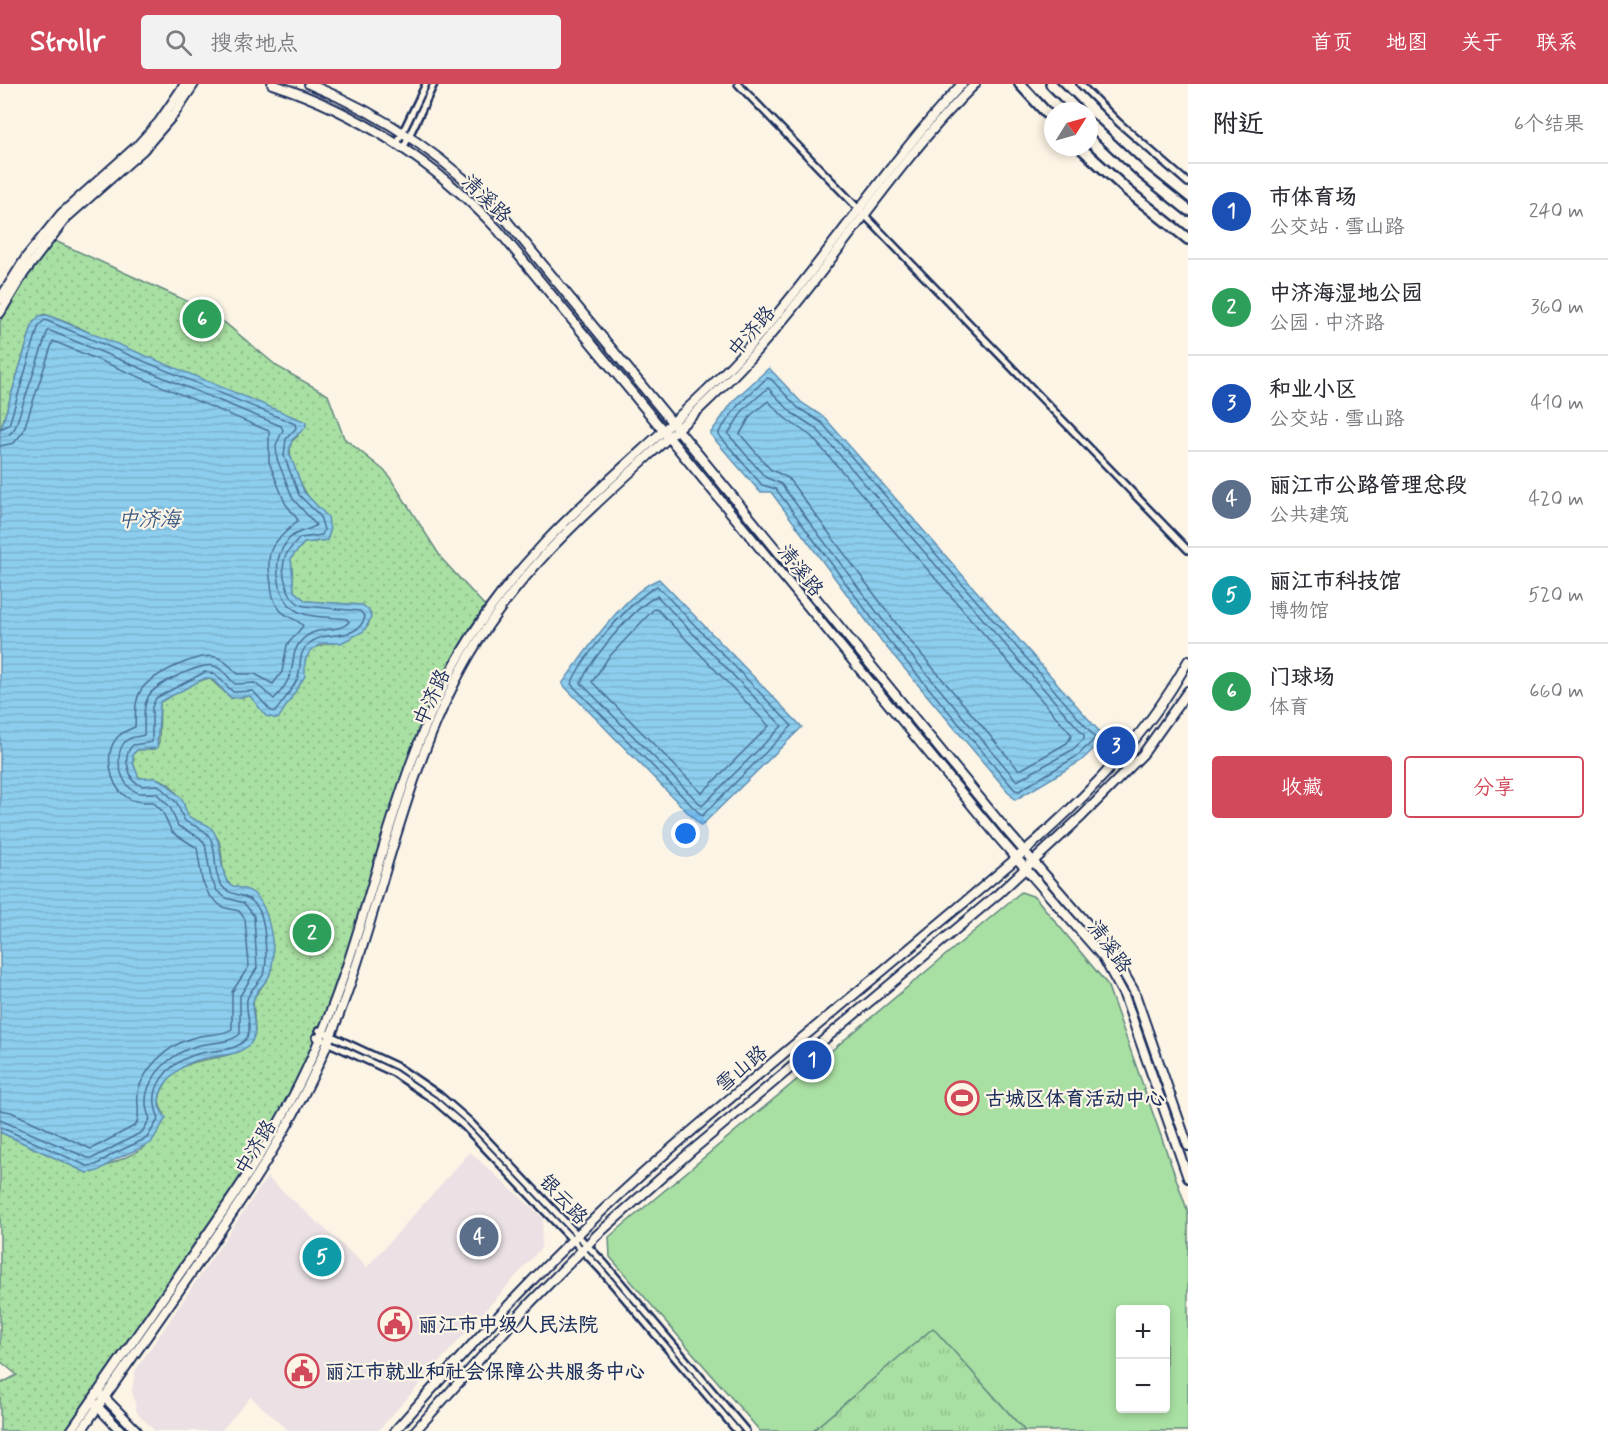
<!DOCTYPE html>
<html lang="zh">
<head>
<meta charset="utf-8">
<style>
	:root { --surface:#fff; --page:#f2f2f3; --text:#2b2b33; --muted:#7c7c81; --line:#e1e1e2; --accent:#d1495b }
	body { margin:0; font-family:Mynerve,"LXGW WenKai TC",sans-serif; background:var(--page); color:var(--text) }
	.controls { position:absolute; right:18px; bottom:18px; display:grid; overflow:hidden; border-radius:6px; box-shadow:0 3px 9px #0003 }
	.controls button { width:54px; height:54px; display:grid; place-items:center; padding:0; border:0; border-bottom:2px solid var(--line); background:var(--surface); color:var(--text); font:30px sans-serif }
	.compass { position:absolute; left:1044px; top:18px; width:54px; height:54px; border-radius:50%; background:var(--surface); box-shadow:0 3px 9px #0003; rotate:53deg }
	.you { position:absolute; left:686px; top:750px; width:21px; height:21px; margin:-15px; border:4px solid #fff; border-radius:50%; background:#1a73e8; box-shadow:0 0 0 9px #1a73e833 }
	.badge { display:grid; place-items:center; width:39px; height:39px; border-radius:50%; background:var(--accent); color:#fff; font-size:20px; font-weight:700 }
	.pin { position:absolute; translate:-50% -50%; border:3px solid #fff; box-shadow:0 2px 6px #0006 }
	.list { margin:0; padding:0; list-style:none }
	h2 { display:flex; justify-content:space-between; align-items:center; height:78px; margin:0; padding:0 24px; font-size:26px }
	h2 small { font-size:20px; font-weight:400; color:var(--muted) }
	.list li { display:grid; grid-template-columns:39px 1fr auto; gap:18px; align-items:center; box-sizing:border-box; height:96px; padding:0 24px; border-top:2px solid var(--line) }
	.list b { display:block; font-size:22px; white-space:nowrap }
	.list p { margin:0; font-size:20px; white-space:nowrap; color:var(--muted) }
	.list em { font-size:20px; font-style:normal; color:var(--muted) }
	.actions { display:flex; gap:12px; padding:18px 24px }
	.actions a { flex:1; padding:14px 0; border:2px solid var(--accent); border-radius:6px; text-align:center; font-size:21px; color:var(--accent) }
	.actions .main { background:var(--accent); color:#fff }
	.icon { flex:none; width:33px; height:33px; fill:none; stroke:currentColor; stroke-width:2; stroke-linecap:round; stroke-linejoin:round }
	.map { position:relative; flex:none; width:1188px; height:1347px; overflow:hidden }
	header { display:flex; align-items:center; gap:36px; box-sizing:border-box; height:84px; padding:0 30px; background:var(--accent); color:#fff }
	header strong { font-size:28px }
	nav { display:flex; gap:33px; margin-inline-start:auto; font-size:21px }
	.search { width:420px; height:54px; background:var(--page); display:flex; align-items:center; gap:15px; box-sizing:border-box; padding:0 21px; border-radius:6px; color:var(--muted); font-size:22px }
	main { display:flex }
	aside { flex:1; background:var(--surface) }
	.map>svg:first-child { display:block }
</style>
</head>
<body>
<header>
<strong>Strollr</strong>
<div class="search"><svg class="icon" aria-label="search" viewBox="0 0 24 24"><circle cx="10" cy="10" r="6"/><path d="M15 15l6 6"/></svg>搜索地点</div>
<nav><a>首页</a><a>地图</a><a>关于</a><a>联系</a></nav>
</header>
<main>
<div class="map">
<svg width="1188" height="1347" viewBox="0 0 1188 1347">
	<defs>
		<pattern id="grass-tufts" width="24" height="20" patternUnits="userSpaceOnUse" patternTransform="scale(1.5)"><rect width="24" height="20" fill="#a8dfa2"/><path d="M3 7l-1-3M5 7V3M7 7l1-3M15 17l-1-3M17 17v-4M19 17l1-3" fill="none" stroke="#90c08e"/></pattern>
		<pattern id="park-dots" width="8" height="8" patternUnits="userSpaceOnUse" patternTransform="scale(1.5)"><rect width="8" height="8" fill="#a8dfa2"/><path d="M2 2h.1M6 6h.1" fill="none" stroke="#90c08e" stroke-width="1.8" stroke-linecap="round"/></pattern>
		<pattern id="water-rules" width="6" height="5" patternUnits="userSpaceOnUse" patternTransform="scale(1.5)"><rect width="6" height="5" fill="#8dceee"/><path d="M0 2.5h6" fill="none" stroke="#79b1ce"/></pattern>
	</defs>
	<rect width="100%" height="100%" fill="#fcf5e5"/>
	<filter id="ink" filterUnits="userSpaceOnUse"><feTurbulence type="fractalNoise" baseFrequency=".0167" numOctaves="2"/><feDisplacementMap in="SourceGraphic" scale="12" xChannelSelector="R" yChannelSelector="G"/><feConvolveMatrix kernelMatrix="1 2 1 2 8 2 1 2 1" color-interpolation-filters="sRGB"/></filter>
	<g filter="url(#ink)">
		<!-- built -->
		<polygon fill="#ebe1e4" points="470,1068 543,1134 541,1164 378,1347 289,1347 251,1313 221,1347 155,1347 137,1329 132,1306 135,1287 267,1093 367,1183"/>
		<!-- grass -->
		<polygon fill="url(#grass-tufts)" stroke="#628780" stroke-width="1.5" points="933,1243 1025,1347 812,1347"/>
		<!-- park -->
		<path fill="url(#park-dots)" stroke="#628780" stroke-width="1.5" d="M53,156L213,229L278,283L328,311L344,354L387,389L442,475L485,522C396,646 378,805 321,944C286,1032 233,1108 179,1186C141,1239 103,1293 66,1347H0V1300L17,1291L0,1277V1048L87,1089C94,1088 139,1068 144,1063C152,1056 158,1040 164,1030C158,1020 158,1014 163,1004C180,969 215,980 241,966L255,947L253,915L268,894L272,871L239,804C216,801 226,771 218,755C210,741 199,740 188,732C182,720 175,698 158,695C152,694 146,697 139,694L133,679V670L137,666L155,665L159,658L160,618L196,598L209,594L231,614L250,612L261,623L304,587C303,559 320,563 338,557C348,553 359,547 368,542L371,530L358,521L306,517L294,508L291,474L304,459L327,456L330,447C317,426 284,382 291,358L298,352L76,242L44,230L33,239L0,348V238L18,204Z"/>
		<!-- pitch -->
		<path fill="#a8dfa2" stroke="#628780" stroke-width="1.5" fill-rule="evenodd" d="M1021,808L1035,813L1107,900L1188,1128V1347H1025L933,1244L812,1347H760L610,1173L609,1153ZM1120,1226H1166V1324H1120Z"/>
		<!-- water -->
		<g fill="url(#water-rules)" stroke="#5f8eb4" stroke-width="1.5">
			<path d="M47,231L306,338V343L292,356L289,368L304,408L328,433L330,447L327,456L304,459L291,474L294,507L306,517L362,521L369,526L371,534L364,547L341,559H322L310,567L305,577V592L278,635L266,632L250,612L231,614L213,596L205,594L160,618L157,664L137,666L133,670V679L139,694H156L166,699L182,715L188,732C194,737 204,738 210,743C225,759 217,782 228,799C235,805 245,803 253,809C270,822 277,870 270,890C266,900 255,906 253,917C250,932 261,949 249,961C236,973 217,971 201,975C183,979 159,998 159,1018C158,1024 163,1029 166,1034L151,1059L116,1075L98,1087L87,1089L0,1048V348L33,239L39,232Z"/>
			<polygon points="769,284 801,318 825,334 1105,654 1081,677 1015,716 883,559 771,408 760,408 710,350 734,316"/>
			<path d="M659,495L802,643L701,742L562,600C583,571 626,507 659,495Z"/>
		</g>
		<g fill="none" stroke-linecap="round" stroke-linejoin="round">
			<!-- shore -->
			<g stroke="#496f98" stroke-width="1.5">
				<polygon points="767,294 771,295 797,323 822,339 1094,652 1094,656 1077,672 1019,707 1015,706 888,556 776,405 762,401 719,351 719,348 739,320"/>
				<polygon points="768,304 792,329 817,345 1084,651 1084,655 1072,666 1017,697 894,551 781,400 765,393 728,350 744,325"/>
				<polygon points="768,317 786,335 811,352 1072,651 1067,659 1022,685 1018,685 901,546 788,394 770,385 740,350 751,331"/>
				<path d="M0,345L9,341L39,241L45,236L295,340L296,344L286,355L284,372L299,411L320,432L324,446L322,451L300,454C295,459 288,466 285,473C280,489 287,517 304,522L360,527L365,533C357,559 326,545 310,559C297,569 302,580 298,593C294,604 282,618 275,628L271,627L253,607L233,608L215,590L205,588L156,614L152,623V658L133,661C122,671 128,685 133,697L142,702L158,701L177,719L184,736C190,741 198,742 204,747C221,760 210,786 222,802C232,815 248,806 259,826C265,836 268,878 264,889C260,899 249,905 247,916C245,928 254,946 245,956C233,969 213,965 197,970C168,979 145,1004 159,1034L147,1054L113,1070L96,1081L87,1082L0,1043"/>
				<path d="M0,353L9,351L15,344L48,246L281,342L283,346L276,361L277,375L293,415L316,441C310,447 297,446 289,455C277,469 276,480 279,498C287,537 313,531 347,535L349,538C338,550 318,540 302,556C291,567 295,578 290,591C287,599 280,609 274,615L255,599L235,600C228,594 223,584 214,582C201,578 153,601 148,613C142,624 145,639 144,651C139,653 132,652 127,656C113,667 119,698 133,706C140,711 148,709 156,709L170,723L178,742L199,753L205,760L211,794L217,807L226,814L244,819L254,832L257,884L240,912V950C228,960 211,958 196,962C166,971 135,1003 150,1035L142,1048L93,1074H88L0,1036"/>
				<path d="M0,362L14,359L23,348L53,257L269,347V378L285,419L298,436C274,461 264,460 271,500C272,510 273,518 280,526C287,534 298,535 303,542L287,561L282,588L273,600L255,590H238C231,584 226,576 216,573C199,568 151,591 141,606C134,617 136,630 135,643C128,646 121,648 116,655C104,670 110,701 125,712C134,719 143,718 153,718L162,727L172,748L197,764L202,796L209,811L222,823L239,827L245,835L249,882L232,908V945C223,951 210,950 200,952C174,957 150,977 140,1001C134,1015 142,1030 136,1041L91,1065L11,1028L0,1026"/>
				<path d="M657,502L792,642L702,732L571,600C583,572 630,517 657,502Z"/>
				<path d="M657,512L782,642L702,722L581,599C591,575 633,524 657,512Z"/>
				<polygon points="654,525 658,526 769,642 702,709 592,598 608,574"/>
			</g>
			<defs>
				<g id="street">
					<polyline points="738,0 1188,466"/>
					<polyline points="1080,0 1119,39 1188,99"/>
					<polyline points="397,60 426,0"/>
					<polyline points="403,65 434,0"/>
					<polyline points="319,946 398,983 439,1011 469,1037 605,1180 746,1347"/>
					<polyline points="316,953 394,989 434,1016 464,1042 600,1185 737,1347"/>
				</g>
				<g id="secondary">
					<path d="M272,0C358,28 436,79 498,146L998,753L1103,873L1124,911L1188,1094"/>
					<path d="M309,0C385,31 452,77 507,137L1006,746L1111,867L1134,907L1188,1062"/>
					<polyline points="0,215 27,172 61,130 138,61 159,38 185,0"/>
					<polyline points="0,229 24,189 66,134 143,66 174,30 194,0"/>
					<polyline points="103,1312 137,1347"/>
					<polyline points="95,1320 121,1347"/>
					<path d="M71,1347C108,1293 146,1239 183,1185C234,1113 284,1041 318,959C373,831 392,687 463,566C537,440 648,372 744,268C822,183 883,84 962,0"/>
					<path d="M81,1347C119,1293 156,1239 194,1185C245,1112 294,1040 328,958C381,832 400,692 469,572C540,449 656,376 750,274C830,187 891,83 975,0"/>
					<path d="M395,1347C486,1243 574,1147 680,1057C765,984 851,914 936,842C1028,765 1130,684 1188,577"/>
					<polyline points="415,1347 531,1218 597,1151 689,1069 998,810 1082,732 1143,670 1188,607"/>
				</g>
				<g id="primary">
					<polyline points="1020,0 1053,36"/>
					<polyline points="1051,0 1078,27"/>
					<polyline points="1089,39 1143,90 1188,126"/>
					<polyline points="1080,63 1128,107 1188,155"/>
				</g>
			</defs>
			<!-- street casing -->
			<use href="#street" stroke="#1b2f5e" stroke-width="10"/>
			<!-- secondary casing -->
			<use href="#secondary" stroke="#1b2f5e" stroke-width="12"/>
			<!-- primary casing -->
			<use href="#primary" stroke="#1b2f5e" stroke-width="14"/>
			<!-- street -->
			<use href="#street" stroke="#fcf5e5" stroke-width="5"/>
			<!-- secondary -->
			<use href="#secondary" stroke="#fcf5e5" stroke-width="8"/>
			<!-- primary -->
			<use href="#primary" stroke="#fcf5e5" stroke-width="9"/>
		</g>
	</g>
	<!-- icons -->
	<defs>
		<symbol id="stadium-ring" viewBox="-11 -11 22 22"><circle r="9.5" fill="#fcf5e5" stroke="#d1495b" stroke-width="1.5"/><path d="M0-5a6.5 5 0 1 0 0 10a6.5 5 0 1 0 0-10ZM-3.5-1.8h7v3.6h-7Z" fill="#d1495b"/></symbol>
		<symbol id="civic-ring" viewBox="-11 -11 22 22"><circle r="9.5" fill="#fcf5e5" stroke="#d1495b" stroke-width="1.5"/><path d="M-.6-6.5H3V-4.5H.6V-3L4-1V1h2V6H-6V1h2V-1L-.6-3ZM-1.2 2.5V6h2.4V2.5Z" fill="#d1495b"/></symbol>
	</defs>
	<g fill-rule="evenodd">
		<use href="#stadium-ring" x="943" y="995" width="38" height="38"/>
		<use href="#civic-ring" x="376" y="1221" width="38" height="38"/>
		<use href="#civic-ring" x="283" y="1268" width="38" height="38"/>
	</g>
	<g text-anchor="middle" stroke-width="4.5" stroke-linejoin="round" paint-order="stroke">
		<!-- street labels -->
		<g font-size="20" fill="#1b2f5e" stroke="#fcf5e5">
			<text transform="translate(487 114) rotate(44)" y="7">清溪路</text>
			<text transform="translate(751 247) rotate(-49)" y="7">中济路</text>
			<text transform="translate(801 486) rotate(51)" y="7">清溪路</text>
			<text transform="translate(431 613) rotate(-65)" y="7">中济路</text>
			<text transform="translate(1110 862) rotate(54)" y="7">清溪路</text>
			<text transform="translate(741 984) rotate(-40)" y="7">雪山路</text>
			<text transform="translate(255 1063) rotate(-59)" y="7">中济路</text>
			<text transform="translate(564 1115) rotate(47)" y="7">银云路</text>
		</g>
		<!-- poi labels -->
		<g font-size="20" font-weight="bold" fill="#1b2f5e" stroke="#fcf5e5" text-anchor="start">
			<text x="985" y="1021">古城区体育活动中心</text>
			<text x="418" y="1247">丽江市中级人民法院</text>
			<text x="325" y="1294">丽江市就业和社会保障公共服务中心</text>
		</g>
		<!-- water labels -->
		<g font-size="21" font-style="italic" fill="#385782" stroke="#fcf5e5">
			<text x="149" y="442">中济海</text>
		</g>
	</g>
</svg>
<div class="controls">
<button>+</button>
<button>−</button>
</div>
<svg class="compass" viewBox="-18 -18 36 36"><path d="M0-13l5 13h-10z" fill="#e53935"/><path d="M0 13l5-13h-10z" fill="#7c7c81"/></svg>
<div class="you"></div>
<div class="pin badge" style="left:812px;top:976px;background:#1a4fb4">1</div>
<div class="pin badge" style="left:312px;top:849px;background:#2e9e5b">2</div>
<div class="pin badge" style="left:1116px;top:662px;background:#1a4fb4">3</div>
<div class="pin badge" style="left:479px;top:1153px;background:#5c6f8a">4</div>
<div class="pin badge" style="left:322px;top:1173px;background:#0f9aa8">5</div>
<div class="pin badge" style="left:202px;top:235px;background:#2e9e5b">6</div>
</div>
<aside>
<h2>附近<small>6个结果</small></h2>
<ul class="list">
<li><span class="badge" style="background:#1a4fb4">1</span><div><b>市体育场</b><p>公交站 · 雪山路</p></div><em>240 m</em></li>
<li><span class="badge" style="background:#2e9e5b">2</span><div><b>中济海湿地公园</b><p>公园 · 中济路</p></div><em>360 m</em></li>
<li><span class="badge" style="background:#1a4fb4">3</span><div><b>和业小区</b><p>公交站 · 雪山路</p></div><em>410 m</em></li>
<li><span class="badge" style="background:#5c6f8a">4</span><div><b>丽江市公路管理总段</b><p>公共建筑</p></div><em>420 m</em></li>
<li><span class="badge" style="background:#0f9aa8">5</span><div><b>丽江市科技馆</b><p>博物馆</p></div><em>520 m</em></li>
<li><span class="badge" style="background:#2e9e5b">6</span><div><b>门球场</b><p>体育</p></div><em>660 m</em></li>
</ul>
<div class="actions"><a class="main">收藏</a><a>分享</a></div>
</aside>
</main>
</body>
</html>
